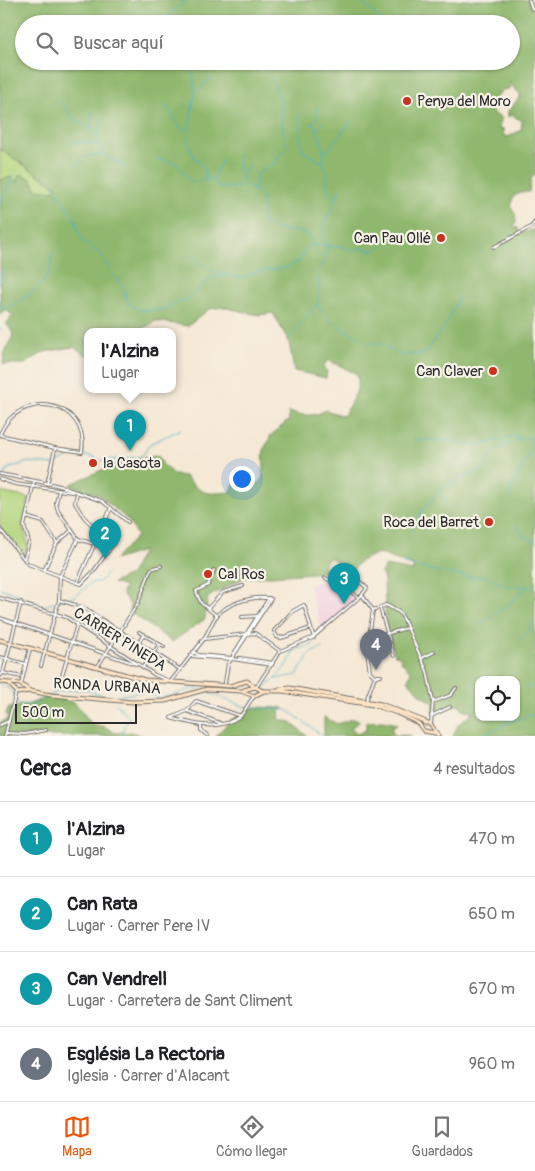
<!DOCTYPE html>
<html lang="es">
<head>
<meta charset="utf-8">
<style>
	:root { --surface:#fff; --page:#f6f6f6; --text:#202124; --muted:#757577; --line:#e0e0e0; --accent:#ea580c }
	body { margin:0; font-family:Pangolin,sans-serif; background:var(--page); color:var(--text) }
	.controls { position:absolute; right:15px; bottom:15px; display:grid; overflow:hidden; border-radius:10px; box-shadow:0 1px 4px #0004 }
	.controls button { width:45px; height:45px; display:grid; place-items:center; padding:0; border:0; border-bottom:1px solid var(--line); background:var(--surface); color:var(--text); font:25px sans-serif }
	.scale { position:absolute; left:15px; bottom:12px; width:122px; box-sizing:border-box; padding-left:5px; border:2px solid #2b2b2b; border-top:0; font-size:14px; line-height:18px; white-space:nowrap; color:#2b2b2b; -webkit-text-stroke:4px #f7f3e8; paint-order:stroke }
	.you { position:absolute; left:241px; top:478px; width:18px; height:18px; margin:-12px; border:4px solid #fff; border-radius:50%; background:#1a73e8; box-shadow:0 0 0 8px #1a73e833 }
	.badge { display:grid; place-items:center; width:32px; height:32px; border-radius:50%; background:var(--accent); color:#fff; font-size:16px; font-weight:700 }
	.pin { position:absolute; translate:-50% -41px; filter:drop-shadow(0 1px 2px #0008) }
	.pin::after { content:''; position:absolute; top:26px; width:18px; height:15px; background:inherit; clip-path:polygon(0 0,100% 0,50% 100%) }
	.popup { position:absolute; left:84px; top:328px; width:92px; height:65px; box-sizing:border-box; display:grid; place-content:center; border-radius:10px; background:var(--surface); filter:drop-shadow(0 1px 4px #0005); font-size:16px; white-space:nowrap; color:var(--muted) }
	.popup b { font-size:19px; color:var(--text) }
	.popup::after { content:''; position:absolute; left:50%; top:100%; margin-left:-10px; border:10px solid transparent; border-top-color:var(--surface) }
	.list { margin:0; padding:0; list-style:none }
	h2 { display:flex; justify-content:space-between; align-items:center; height:65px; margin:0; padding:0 20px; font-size:21px }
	h2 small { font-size:16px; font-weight:400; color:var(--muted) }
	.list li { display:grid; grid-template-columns:32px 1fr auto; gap:15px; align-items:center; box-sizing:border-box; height:75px; padding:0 20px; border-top:1px solid var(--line) }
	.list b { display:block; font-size:19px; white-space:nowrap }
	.list p { margin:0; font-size:16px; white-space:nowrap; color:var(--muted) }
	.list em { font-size:16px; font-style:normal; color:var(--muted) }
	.icon { flex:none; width:28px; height:28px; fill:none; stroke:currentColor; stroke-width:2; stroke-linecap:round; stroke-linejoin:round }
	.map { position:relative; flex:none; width:535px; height:736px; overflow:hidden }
	.search { position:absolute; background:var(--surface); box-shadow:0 1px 4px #0004; left:15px; right:15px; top:15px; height:55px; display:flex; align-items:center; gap:12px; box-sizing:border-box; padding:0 18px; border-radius:28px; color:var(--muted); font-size:19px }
	.sheet { height:365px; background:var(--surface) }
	nav { display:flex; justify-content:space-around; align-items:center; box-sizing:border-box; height:70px; border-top:1px solid var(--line); background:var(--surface); font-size:14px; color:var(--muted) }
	nav a { display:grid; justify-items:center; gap:2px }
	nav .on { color:var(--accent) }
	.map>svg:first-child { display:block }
</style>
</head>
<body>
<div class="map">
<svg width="535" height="736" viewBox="0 0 535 736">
	<rect width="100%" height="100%" fill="#f7f3e8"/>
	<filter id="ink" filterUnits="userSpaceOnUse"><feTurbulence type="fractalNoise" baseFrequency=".02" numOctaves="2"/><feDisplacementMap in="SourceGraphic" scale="10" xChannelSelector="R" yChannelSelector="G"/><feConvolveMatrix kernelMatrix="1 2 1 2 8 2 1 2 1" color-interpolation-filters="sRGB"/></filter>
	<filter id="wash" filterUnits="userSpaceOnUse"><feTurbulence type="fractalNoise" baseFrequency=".0096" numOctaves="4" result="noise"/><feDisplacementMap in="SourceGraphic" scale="20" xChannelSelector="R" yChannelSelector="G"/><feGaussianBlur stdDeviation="1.12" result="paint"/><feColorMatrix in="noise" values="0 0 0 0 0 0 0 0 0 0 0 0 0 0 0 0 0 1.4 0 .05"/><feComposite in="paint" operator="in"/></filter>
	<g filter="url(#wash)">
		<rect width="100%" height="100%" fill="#f5e8d5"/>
		<!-- built -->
		<polygon fill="#f3cfdf" points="325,578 349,590 359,599 323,632 309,586"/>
		<!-- green -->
		<g fill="#b4d67e" stroke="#708054">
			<polygon points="0,149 57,187 54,191 36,189 32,180 19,175 16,182 0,180"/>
			<polygon points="0,492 29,498 23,527 28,544 24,557 0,527"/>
		</g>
		<!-- forest -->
		<g fill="#8fb76d" stroke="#5d714c" fill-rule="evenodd">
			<path d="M0,0H128L134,2V0H528L531,9L535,8V174L531,179L529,192H521L513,197L511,207L515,214L516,222L513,227L518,228L520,234L535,229V736H453L458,725L474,712L464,711L459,704L433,714L434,703L421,695L408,680L411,672L401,661L400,656L395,655L386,627L384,579L381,573L385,566L413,571V566L378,553L360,561L350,574L333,559L329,558L323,565L327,572L243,578L208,597L205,619L172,642L129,611L130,605L122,593L125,587L113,583L130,575L143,551L114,560L137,536L129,521L99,495L70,485C102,469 123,459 158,456L162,463L174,475L185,476C203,496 206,494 231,492L237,475L240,474L258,484C269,472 260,460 265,447C267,442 270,442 270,436L289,420L288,412C299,415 315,418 325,410L344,416C349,402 362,390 357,374L328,360L323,367L327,371L326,378L294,371L289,342L273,313L259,315L223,307L209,309L188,326L155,321C138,336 109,332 88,332L87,356L74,347L44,352L25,364H3C4,358 3,352 6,348C12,337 17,335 6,324L13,315L5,310L0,315V180L11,177L16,182L21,174L32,180L36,189L54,191L57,187L0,149ZM24,24H511V61H24ZM510,82L515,90L520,93V97L508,111V117L512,115L522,121L521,130L508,137L503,135L504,130L499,129L501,117L495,115L488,107L502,90L509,89ZM479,680H516V717H479Z"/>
			<polygon points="49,696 75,703 91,723 105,727 115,733 132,732 143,736 0,736 0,723 8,718 6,713 9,708 30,704"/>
			<polygon points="254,707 284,708 280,711 279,719 290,722 307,736 215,736 231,720"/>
			<polygon points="324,717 337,724 352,719 360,721 351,728 357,734 366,730 366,722 382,721 397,724 391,729 394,735 411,736 324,736"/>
		</g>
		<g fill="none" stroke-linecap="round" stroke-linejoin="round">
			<!-- stream -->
			<g stroke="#48b3c5" stroke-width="1">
				<path d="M360,0C366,8 380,17 383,24"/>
				<polyline points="158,24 186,0"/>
				<polyline points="129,67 140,61"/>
				<polyline points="373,68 378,61"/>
				<polyline points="193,71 195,93 187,140 192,154 204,168 206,178"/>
				<polyline points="197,92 212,77"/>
				<polyline points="61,102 75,120 94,131 109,158 126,167"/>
				<polyline points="165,104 181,128 186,130"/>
				<path d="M317,107V117L312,124L317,129L324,153L323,163L328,173L326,187L335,200C329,220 317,224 325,246"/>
				<polyline points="299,114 302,151 322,162"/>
				<polyline points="91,129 92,110"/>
				<polyline points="317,129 323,123"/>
				<polyline points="97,135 104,118"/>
				<polyline points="70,144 77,141 101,145"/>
				<polyline points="324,154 351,122"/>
				<polyline points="238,155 238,164 244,185"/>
				<path d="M157,159L175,162L191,182L211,179L221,188C234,188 255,182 262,199C264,206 261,216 263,223C280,234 295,228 310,235L313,245L344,247L353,251L362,248L373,251L381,246"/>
				<polyline points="76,166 89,156 106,154"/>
				<polyline points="243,175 250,166"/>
				<polyline points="213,179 222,160"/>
				<polyline points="53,185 74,217 82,241 101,254 112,274 124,288 127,303 139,310 160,310 188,299 208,280 217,277 229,275 243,278 255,272 285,268 301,260 306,249 313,245"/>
				<polyline points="254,191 257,174 274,164 286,147 280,110 281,100 271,79"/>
				<polyline points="336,199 341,188"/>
				<polyline points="0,205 14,174"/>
				<polyline points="187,250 210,270 226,274"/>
				<polyline points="0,282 3,269"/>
				<polyline points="0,301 3,309"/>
				<path d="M317,304C326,323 343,327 360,338"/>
				<path d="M4,310C16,305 42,287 47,276C50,269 52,260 53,252"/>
				<polyline points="447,322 460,295"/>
				<polyline points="0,330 0,328"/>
				<path d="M289,338C301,327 306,314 318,303L319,272L328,247"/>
				<polyline points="367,343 380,343 402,356 426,353 446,324"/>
				<polyline points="414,440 446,440 475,446"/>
				<polyline points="477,446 514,436 527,439 535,434"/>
				<path d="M485,469C488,454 505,443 520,439"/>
				<polyline points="1,479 9,468 29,462 53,465 73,455 89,456 103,461 138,457 143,455 150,444 181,429"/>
				<polyline points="509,498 512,485 531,451 532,436"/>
				<polyline points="429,503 444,486 483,470"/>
				<polyline points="516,524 523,536 535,541"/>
				<polyline points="412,531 422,511 427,505"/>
				<polyline points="403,564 440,572"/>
				<polyline points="442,572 468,577 483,576 507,586 535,587"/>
				<polyline points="0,588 22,596 41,607 75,596 93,582 99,582 107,573"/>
				<polyline points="479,625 508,605 527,587"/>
				<polyline points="520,639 529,631 535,618"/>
				<polyline points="276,678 289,662 293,651 314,644"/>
				<polyline points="0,685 9,688 14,696"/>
				<polyline points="526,689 535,684"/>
				<polyline points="262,690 275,679 297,675 310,653 322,648"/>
				<polyline points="204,691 245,707 287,710 323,736"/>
				<polyline points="52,694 60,691 87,689 95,693 112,697 145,691 159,699 192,689 200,689"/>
				<polyline points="15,699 19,704 35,705 41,699 48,696"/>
				<polyline points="116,703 130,719 124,726 122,736"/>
				<polyline points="250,705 262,694"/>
				<polyline points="481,736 511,721 535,714"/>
			</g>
		</g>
	</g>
	<g filter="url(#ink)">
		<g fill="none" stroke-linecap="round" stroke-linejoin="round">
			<defs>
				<g id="street">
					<polyline points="529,0 532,9"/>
					<polyline points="494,247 531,227 535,222"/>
					<path d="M0,434C20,387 90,400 82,452L55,448L0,435"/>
					<polyline points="0,474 56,485 102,501 128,522"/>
					<polyline points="0,479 15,484 72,492"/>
					<polyline points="47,484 55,449"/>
					<polyline points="59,490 56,503 58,511 78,539 101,546 109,551"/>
					<path d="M77,492L75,503C82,515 88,525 101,529"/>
					<polyline points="26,517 43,522 57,543"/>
					<polyline points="0,529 28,564 81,584 93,572 114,543"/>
					<polyline points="24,559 29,542 24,526 34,482"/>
					<polyline points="44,570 57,543 72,530"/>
					<polyline points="214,570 208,585 196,591 201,603 217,616"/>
					<polyline points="325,578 349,590 359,598"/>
					<polyline points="77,583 111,508"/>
					<polyline points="362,595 373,610 367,650 370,672 375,676 366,701"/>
					<polyline points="0,598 66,617 155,675 167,680"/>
					<polyline points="59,600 82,607 181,670"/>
					<polyline points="208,608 223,592 243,586"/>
					<polyline points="380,608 394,656"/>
					<polyline points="373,610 386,605 399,612 403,618 427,671 433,701 431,724"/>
					<polyline points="242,617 257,616"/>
					<polyline points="0,618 136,664"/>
					<polyline points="311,628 281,638 277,637 274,631 293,611 304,605 314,638"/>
					<polyline points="139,632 164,647"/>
					<polyline points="371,638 407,628"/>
					<path d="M201,642C208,635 211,623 217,615C230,602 254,595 271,599L228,664L225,683"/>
					<polyline points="138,643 144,634"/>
					<polyline points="280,651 312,638 362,595 367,588 352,575"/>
					<polyline points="193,652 199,655 232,658"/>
					<polyline points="368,653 380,650"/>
					<polyline points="233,655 269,598"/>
					<polyline points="190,656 232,659 272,665"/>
					<polyline points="0,657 26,664"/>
					<polyline points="239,658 273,663"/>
					<polyline points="422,658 434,652"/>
					<polyline points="41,666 59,600 60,576 78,539"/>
					<polyline points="98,666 138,603 151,569 161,566"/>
					<polyline points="143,667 159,645"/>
					<polyline points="3,673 22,677"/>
					<polyline points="0,676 3,673 21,602"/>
					<polyline points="375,676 381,676"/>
					<polyline points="78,678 76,684 61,679 82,607"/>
					<polyline points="171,681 204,639 255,633 280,651"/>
					<polyline points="21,685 30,648"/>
					<polyline points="257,686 280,651"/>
					<polyline points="433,702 451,695 456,688"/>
					<polyline points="187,711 220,723"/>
					<path d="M241,716L196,701L187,711L171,718C193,724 219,732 240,716C246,711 248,702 254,697"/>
					<polyline points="431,716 450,707"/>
					<polyline points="0,725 9,721"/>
					<polyline points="201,726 201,730 208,736"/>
					<polyline points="6,733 25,734 46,730"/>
					<polyline points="5,736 16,692"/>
				</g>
				<g id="secondary">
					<polyline points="0,640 145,680 230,686 247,681 255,687"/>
					<polyline points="0,682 20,684 30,691 51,695 133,702 165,701 207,689 241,691 254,696 264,691 282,691 373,705 397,713 418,723 424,731 435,733"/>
					<polyline points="10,685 18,693 29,691"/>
					<polyline points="280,689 290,688 381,704 426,722"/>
					<polyline points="244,690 255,687 263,691"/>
					<polyline points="424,723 430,723 438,736"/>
				</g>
			</defs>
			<!-- street casing -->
			<use href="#street" stroke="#726d66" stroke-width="4"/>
			<!-- secondary casing -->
			<use href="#secondary" stroke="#726d66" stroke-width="5"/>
			<!-- street -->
			<use href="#street" stroke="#fff" stroke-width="2"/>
			<!-- secondary -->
			<use href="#secondary" stroke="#fee4c5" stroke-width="3"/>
		</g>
	</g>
	<!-- markers -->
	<g fill="#c8321e" stroke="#f7f3e8" stroke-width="2">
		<circle cx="407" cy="101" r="5"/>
		<circle cx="441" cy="238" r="5"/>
		<circle cx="493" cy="371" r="5"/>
		<circle cx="93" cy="463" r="5"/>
		<circle cx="489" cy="522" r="5"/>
		<circle cx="208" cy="574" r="5"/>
	</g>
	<g text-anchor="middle" stroke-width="4.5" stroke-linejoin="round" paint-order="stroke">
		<!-- poi labels -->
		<g font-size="15" fill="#2b2b2b" stroke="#f7f3e8" text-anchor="start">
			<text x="417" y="106">Penya del Moro</text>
			<text x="431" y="243" text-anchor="end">Can Pau Ollé</text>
			<text x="483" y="376" text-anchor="end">Can Claver</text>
			<text x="103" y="468">la Casota</text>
			<text x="479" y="527" text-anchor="end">Roca del Barret</text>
			<text x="218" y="579">Cal Ros</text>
		</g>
		<!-- street labels -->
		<g font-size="15" fill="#2b2b2b" stroke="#f7f3e8">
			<text transform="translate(120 639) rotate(32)" y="5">CARRER PINEDA</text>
			<text transform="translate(107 686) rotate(3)" y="5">RONDA URBANA</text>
		</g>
	</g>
</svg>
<div class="controls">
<button><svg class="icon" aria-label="locate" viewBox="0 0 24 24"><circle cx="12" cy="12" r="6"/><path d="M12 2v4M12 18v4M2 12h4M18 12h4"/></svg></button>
</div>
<div class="scale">500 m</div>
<div class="you"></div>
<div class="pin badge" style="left:130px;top:451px;background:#0f9aa8">1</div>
<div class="popup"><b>l'Alzina</b>Lugar</div>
<div class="pin badge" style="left:105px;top:559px;background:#0f9aa8">2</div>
<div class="pin badge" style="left:344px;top:604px;background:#0f9aa8">3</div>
<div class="pin badge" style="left:376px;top:670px;background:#6b7280">4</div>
<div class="search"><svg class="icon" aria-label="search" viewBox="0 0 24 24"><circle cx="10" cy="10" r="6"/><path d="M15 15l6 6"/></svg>Buscar aquí</div>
</div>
<section class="sheet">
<h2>Cerca<small>4 resultados</small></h2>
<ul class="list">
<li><span class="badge" style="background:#0f9aa8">1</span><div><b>l'Alzina</b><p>Lugar</p></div><em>470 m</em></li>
<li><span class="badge" style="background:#0f9aa8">2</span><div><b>Can Rata</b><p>Lugar · Carrer Pere IV</p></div><em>650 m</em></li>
<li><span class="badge" style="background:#0f9aa8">3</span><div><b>Can Vendrell</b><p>Lugar · Carretera de Sant Climent</p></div><em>670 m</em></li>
<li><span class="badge" style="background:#6b7280">4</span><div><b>Església La Rectoria</b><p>Iglesia · Carrer d'Alacant</p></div><em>960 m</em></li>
</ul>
</section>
<nav>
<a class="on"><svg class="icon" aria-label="map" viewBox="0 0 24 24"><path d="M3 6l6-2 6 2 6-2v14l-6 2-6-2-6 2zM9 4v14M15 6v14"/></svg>Mapa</a>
<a><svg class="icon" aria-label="directions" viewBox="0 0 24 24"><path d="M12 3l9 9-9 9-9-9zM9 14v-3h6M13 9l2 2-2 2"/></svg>Cómo llegar</a>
<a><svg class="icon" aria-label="saved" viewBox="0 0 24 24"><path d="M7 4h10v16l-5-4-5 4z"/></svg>Guardados</a>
</nav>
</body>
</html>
